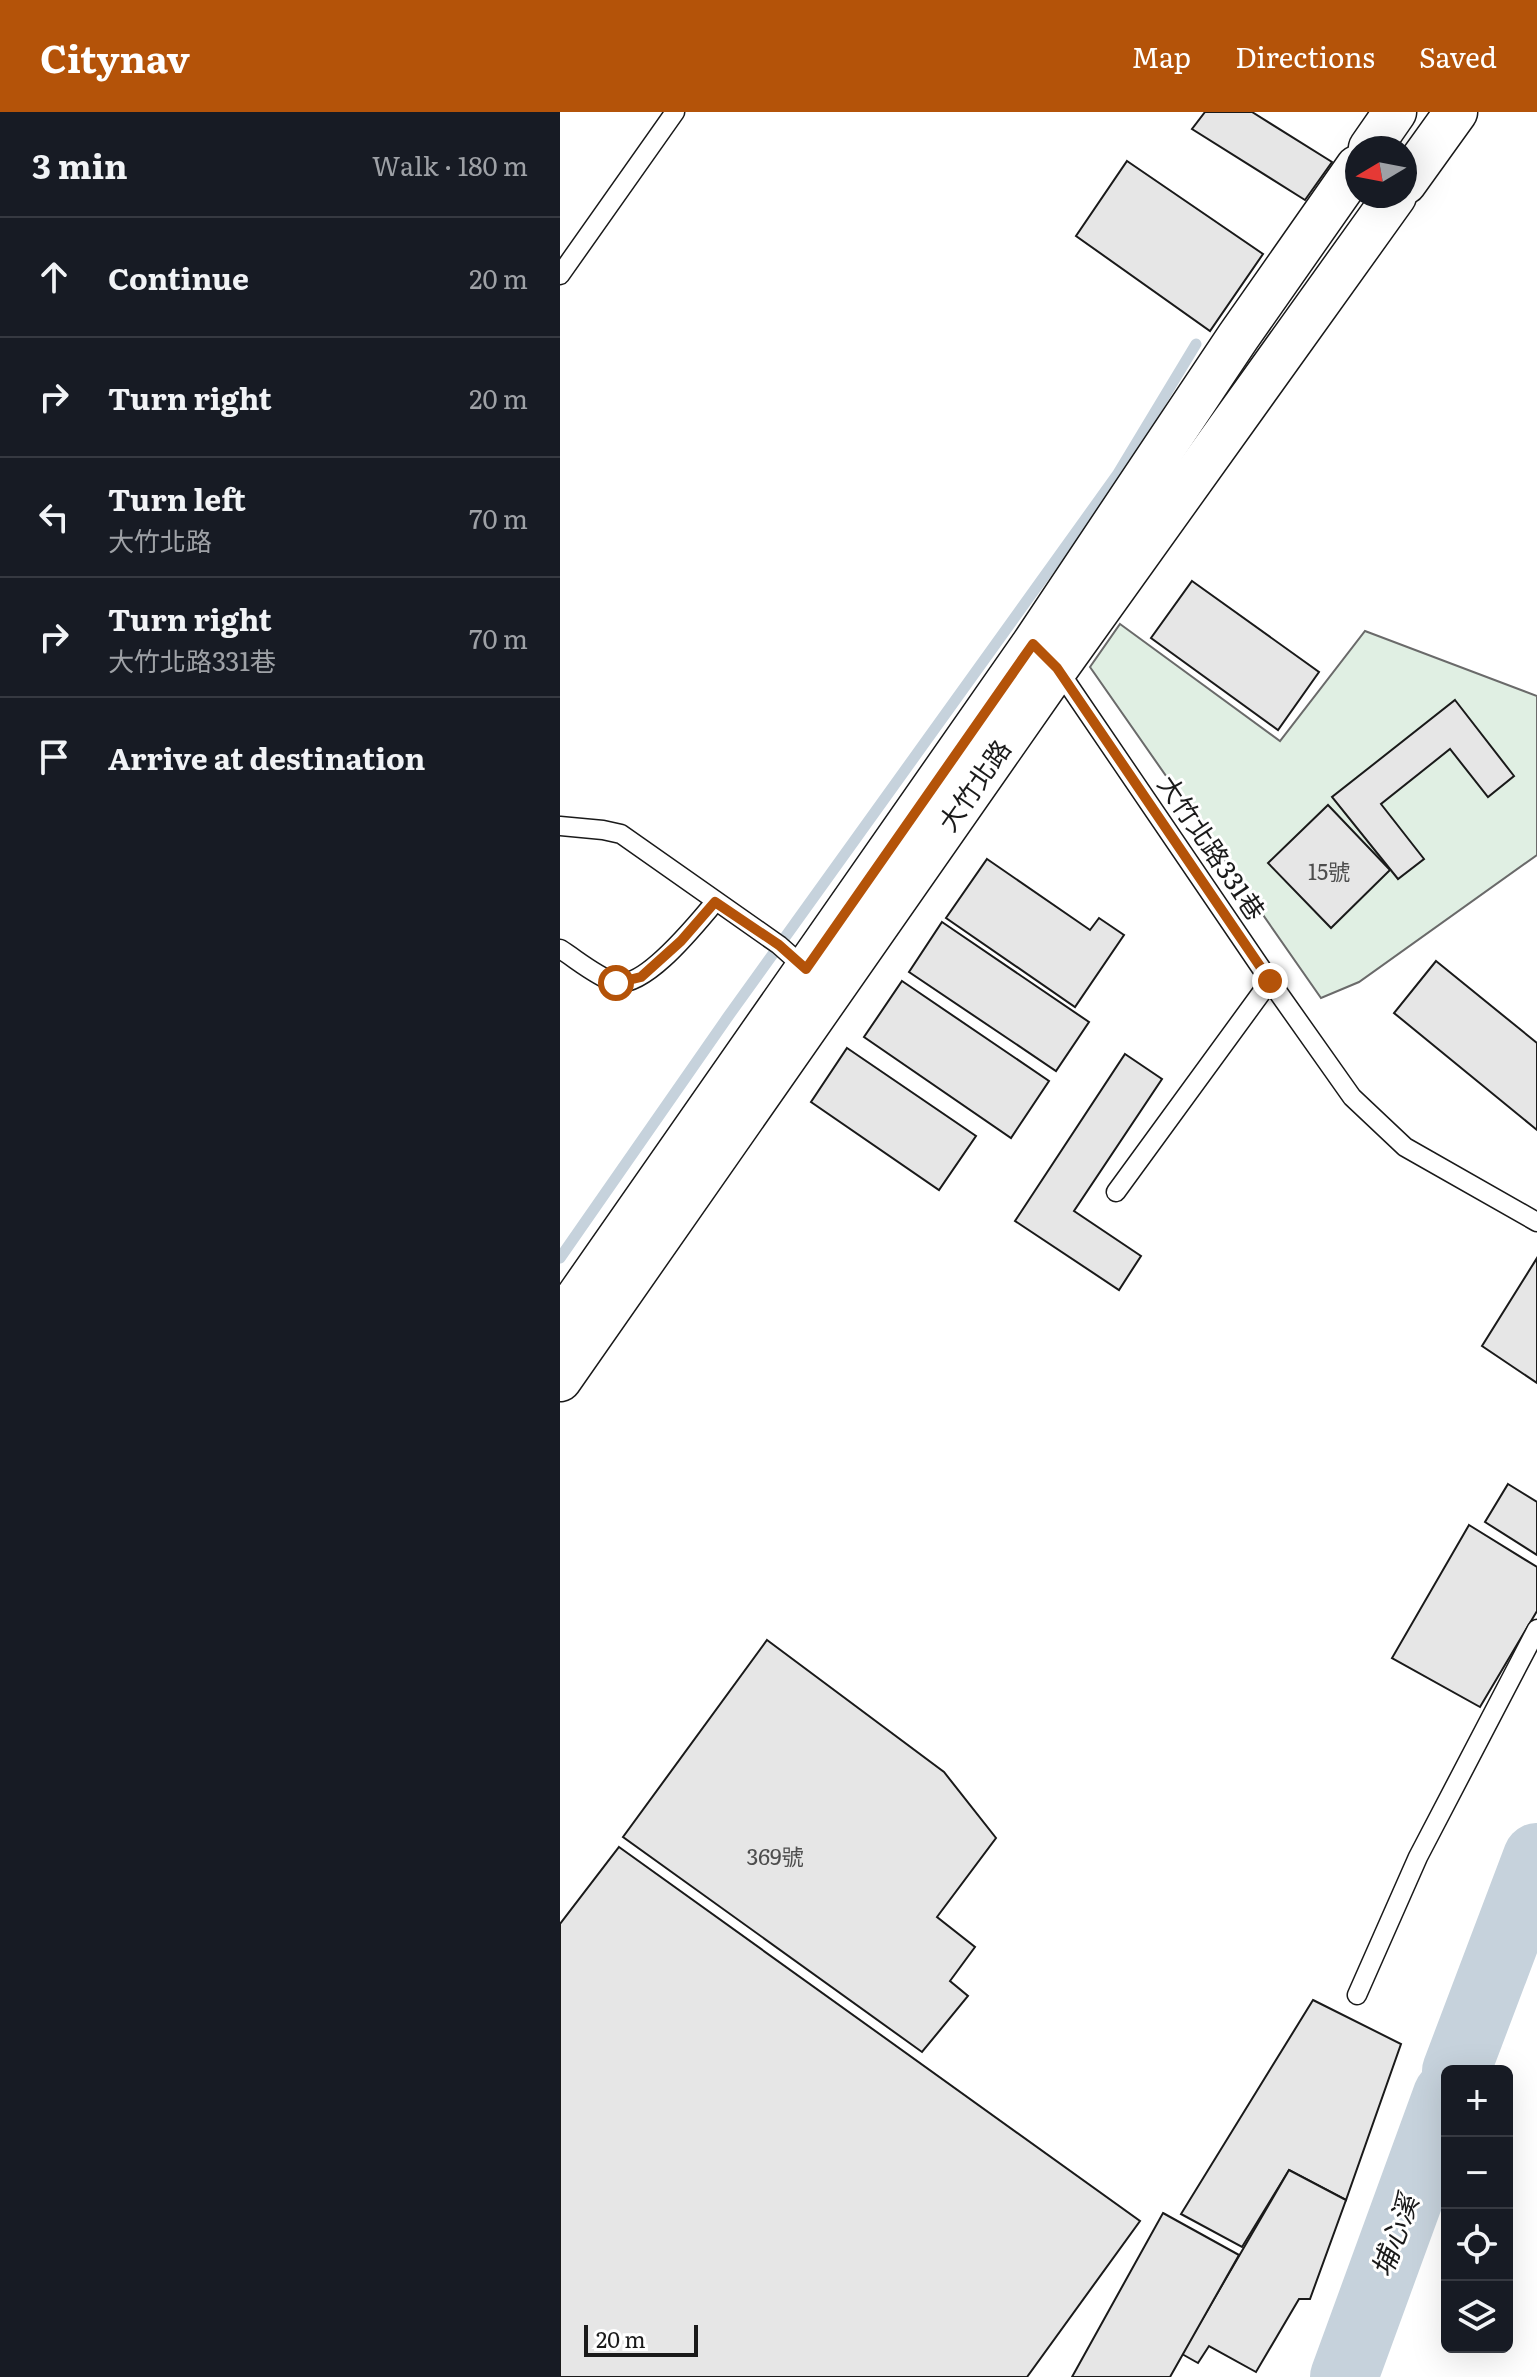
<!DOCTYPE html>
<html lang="en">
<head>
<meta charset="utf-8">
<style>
	:root { --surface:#171b24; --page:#242831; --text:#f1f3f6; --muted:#9ea1a6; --line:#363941; --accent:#b45309 }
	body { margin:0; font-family:Literata,"Noto Sans TC",serif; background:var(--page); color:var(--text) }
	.controls { position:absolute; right:24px; bottom:24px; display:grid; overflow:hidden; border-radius:12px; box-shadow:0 8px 32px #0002 }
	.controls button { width:72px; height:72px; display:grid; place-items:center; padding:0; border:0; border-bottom:2px solid var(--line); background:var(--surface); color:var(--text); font:40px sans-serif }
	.compass { position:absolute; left:785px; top:24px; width:72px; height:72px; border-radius:50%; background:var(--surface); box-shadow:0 8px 32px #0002; rotate:260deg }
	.scale { position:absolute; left:24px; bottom:20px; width:114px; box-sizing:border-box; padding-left:8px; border:4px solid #1a1a1a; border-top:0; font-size:22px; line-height:28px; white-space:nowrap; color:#1a1a1a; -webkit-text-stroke:6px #fff; paint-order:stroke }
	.stop { position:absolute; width:24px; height:24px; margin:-18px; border:6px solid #b45309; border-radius:50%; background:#fff }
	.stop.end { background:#b45309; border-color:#fff; box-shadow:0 2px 8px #0008 }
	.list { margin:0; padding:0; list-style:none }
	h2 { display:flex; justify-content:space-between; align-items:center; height:104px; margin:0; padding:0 32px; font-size:34px }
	h2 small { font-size:26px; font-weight:400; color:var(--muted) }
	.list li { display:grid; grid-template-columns:52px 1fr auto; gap:24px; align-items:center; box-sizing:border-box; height:120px; padding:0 32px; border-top:2px solid var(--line) }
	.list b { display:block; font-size:30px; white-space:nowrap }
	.list p { margin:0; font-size:26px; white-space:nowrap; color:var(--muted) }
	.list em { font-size:26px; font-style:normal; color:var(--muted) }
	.icon { flex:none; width:44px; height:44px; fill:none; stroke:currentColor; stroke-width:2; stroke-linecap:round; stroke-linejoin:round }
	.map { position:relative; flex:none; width:977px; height:2265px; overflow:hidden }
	header { display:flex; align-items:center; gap:48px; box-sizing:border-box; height:112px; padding:0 40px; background:var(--accent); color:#fff }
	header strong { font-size:38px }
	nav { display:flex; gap:44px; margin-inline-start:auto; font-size:28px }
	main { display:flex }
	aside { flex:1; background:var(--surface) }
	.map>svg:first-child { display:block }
</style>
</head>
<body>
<header>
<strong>Citynav</strong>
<nav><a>Map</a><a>Directions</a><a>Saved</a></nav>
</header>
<main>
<aside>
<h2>3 min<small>Walk · 180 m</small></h2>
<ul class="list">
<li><svg class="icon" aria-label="ahead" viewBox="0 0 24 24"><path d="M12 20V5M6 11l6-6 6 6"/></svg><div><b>Continue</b></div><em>20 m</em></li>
<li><svg class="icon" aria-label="right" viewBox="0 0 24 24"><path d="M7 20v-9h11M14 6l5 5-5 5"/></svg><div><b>Turn right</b></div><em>20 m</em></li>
<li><svg class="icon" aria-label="left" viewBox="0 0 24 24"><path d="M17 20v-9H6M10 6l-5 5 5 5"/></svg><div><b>Turn left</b><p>大竹北路</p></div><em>70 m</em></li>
<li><svg class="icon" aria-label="right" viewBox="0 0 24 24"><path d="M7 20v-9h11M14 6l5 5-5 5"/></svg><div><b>Turn right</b><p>大竹北路331巷</p></div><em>70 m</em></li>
<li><svg class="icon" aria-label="arrive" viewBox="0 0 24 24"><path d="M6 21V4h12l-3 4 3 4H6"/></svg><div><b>Arrive at destination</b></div></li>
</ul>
</aside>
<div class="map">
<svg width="977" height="2265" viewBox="0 0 977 2265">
	<rect width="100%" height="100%" fill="#fff"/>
	<!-- green -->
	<polygon fill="#e0efe3" stroke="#6a6a6a" stroke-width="2" points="560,512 720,629 805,519 977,584 977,743 799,870 761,886 530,555"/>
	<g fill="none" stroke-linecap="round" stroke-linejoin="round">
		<!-- stream -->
		<polyline stroke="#c6d2dc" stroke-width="11" points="0,1146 167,906 557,363 636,232"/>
		<!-- river -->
		<g stroke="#c6d2dc" stroke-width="68">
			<polyline points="896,1959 977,1745"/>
			<polyline points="784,2265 887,1983"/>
		</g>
	</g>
	<!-- building -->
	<g fill="#e6e6e6" stroke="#1a1a1a" stroke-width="2">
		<polygon points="645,0 692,0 772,50 745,88 632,17"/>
		<polygon points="567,49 703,142 650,219 516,124"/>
		<polygon points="632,469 759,560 718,618 591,526"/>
		<polygon points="895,588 954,664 928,685 890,637 821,692 864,747 838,767 772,685"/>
		<polygon points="768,693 830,758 771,816 708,751"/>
		<polygon points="427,747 530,818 539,806 564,823 515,895 386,806"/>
		<polygon points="382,810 529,910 496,959 349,860"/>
		<polygon points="876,849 977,931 977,1018 834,901"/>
		<polygon points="342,869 489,969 451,1026 304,925"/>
		<polygon points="287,936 416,1024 379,1078 251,990"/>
		<polygon points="565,942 602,967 514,1099 581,1144 559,1178 455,1109"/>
		<polygon points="977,1146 977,1271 922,1234"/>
		<polygon points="948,1372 977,1390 977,1443 925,1410"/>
		<polygon points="909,1413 977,1455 977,1499 920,1595 832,1546"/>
		<polygon points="207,1528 384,1660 436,1726 377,1805 415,1835 390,1869 408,1884 362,1940 63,1725"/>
		<polygon points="59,1735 580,2109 467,2265 0,2265 0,1812"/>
		<polygon points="753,1888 841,1932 786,2088 729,2058 682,2135 621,2102"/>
		<polygon points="729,2058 786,2088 750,2187 739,2187 696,2260 649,2234 638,2251 622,2242"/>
		<polygon points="603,2101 679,2143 610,2265 512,2265"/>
	</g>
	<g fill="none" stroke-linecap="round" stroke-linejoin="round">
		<defs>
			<g id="service">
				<polyline points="0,163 115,0"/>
				<polyline points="497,556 710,869 792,985 845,1035 977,1110"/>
				<polyline points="0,714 43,718 61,722 219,833 246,857"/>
				<path d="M0,837C16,847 36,864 54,870C84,879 137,811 155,790"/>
				<polyline points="556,1080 710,869"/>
				<polyline points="797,1883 858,1745 977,1517"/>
			</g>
			<g id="tertiary">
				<polyline points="810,36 835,0"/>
				<polyline points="845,71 896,0"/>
				<polyline points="0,1210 473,532 678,225 797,55"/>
				<polyline points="0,1268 497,556 835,84"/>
			</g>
		</defs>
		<!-- service casing -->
		<use href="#service" stroke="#1a1a1a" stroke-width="21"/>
		<!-- tertiary casing -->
		<use href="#tertiary" stroke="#1a1a1a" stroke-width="45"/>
		<!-- service -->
		<use href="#service" stroke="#fff" stroke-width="18"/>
		<!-- tertiary -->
		<use href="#tertiary" stroke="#fff" stroke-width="42"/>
	</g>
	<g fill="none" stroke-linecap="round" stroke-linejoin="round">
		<!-- route -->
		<polyline stroke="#b45309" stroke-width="10" points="56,871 81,865 121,829 155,790 219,833 246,857 473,532 497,556 710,869"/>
	</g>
	<g text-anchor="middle" stroke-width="6" stroke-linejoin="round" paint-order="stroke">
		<!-- number labels -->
		<g font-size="22" fill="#4d4d4d">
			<text x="769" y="768">15號</text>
			<text x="215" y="1753">369號</text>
		</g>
		<!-- street labels -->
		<g font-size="26" fill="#1a1a1a" stroke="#fff">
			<text transform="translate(415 674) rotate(-55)" y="9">大竹北路</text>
			<text transform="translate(651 736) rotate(56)" y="9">大竹北路331巷</text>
		</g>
		<!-- water labels -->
		<g font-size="28" font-style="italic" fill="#1a1a1a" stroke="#fff">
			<text transform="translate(835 2124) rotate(-70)" y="10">埔心溪</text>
		</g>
	</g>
</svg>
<div class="controls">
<button>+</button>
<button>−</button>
<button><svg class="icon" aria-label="locate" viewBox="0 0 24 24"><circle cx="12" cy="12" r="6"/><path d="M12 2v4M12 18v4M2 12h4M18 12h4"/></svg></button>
<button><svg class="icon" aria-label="layers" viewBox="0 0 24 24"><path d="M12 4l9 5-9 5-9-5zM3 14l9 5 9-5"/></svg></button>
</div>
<svg class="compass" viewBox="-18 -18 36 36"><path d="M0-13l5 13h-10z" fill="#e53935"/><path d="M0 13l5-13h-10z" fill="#9ea1a6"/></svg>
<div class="scale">20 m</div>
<div class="stop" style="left:56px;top:871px"></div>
<div class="stop end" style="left:710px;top:869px"></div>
</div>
</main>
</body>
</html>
